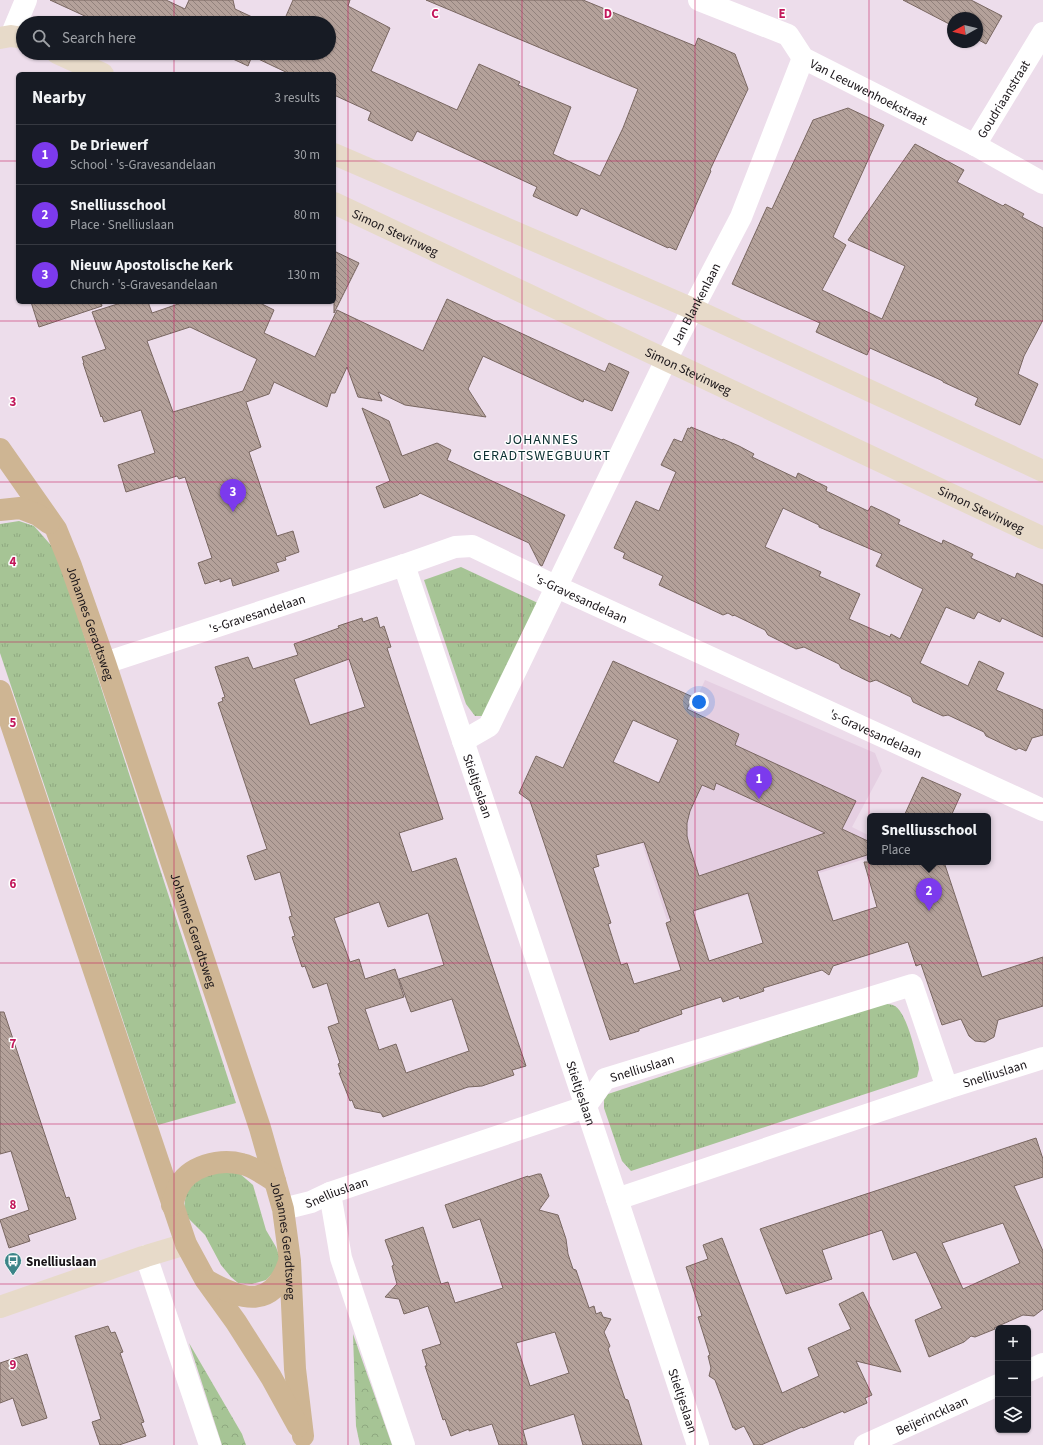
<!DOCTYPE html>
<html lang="en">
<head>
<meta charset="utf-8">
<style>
	:root { --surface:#171b24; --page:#242831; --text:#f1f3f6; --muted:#9ea1a6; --line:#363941; --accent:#7c3aed }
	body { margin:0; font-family:"Source Sans 3",sans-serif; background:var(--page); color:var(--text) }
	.controls { position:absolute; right:12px; bottom:12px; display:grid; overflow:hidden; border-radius:6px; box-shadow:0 1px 3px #0004 }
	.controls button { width:36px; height:36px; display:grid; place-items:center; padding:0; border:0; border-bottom:1px solid var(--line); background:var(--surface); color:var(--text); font:20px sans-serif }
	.compass { position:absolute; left:947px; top:12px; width:36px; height:36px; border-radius:50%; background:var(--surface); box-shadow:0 1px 3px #0004; rotate:262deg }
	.you { position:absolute; left:699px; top:702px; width:14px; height:14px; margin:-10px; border:3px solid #fff; border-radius:50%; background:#1a73e8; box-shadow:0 0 0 6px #1a73e833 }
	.badge { display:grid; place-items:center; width:26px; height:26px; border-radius:50%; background:var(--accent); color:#fff; font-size:13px; font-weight:700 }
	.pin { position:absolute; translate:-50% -33px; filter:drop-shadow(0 1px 2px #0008) }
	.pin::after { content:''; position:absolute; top:21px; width:14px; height:12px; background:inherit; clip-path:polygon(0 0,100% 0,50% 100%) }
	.popup { position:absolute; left:867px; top:813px; width:124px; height:52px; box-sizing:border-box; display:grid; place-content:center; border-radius:6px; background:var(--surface); filter:drop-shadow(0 1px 3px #0005); font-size:13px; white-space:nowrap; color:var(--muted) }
	.popup b { font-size:15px; color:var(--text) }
	.popup::after { content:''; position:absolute; left:50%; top:100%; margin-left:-8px; border:8px solid transparent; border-top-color:var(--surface) }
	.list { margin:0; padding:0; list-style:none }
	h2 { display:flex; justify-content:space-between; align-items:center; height:52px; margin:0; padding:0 16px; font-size:17px }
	h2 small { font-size:13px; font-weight:400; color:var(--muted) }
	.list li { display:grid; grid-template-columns:26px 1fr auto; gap:12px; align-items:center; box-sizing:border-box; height:60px; padding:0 16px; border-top:1px solid var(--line) }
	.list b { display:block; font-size:15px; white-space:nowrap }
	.list p { margin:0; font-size:13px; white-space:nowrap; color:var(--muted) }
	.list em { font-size:13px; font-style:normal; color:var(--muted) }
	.icon { flex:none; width:22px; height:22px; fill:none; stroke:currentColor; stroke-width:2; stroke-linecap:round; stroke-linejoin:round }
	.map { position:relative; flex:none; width:1043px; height:1445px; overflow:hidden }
	.search { position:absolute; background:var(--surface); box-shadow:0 1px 3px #0004; left:16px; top:16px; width:320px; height:44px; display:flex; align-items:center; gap:10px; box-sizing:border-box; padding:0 14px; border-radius:22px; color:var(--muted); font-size:15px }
	.panel { position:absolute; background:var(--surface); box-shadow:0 1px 3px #0004; left:16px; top:72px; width:320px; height:232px; border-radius:6px }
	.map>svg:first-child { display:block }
</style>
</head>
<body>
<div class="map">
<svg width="1043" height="1445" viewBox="0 0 1043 1445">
	<defs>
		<pattern id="grass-tufts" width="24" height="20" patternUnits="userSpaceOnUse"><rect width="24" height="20" fill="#a6c495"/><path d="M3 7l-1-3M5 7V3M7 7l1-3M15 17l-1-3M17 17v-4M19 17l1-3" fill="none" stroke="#8ea880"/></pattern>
		<pattern id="forest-crowns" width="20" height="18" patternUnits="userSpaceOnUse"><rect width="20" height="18" fill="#a6c495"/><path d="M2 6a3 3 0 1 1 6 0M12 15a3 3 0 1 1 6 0" fill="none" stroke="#8ea880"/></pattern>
		<pattern id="building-back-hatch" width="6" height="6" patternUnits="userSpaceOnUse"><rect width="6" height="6" fill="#b4a19a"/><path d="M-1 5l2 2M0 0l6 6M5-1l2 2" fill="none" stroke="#92827d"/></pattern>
	</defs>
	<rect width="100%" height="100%" fill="#edddeb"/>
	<!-- built -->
	<polygon fill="#e5cfe2" points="705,680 875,753 882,771 852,827 870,836 870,854 868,858 667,920 637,828"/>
	<!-- grass -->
	<g fill="url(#grass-tufts)">
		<polygon points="19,521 34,526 57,552 236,1103 158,1125 0,653 0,524"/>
		<polygon points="461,567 540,604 485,716 475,716 466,704 424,580"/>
		<path d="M883,1003C887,1004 891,1004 895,1006C907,1014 914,1048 918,1062L919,1069L917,1077L631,1171L622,1161L604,1108V1100L608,1094Z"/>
		<polygon points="223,1171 239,1173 253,1185 266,1230 276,1247 280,1258 275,1271 266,1280 252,1284 238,1283 231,1277 221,1265 205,1235 188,1218 184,1209 186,1192 198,1179"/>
	</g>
	<!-- forest -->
	<g fill="url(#forest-crowns)">
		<polygon points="353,1334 392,1445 360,1445 356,1426"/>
		<polygon points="189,1343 242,1434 246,1445 222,1445"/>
	</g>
	<!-- building -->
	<g fill="url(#building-back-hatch)" stroke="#796761" fill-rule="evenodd">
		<polygon points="50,0 166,0 185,9 189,0 233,0 235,9 265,23 100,23"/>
		<polygon points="293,0 350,0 348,6 390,28 371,71 457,110 479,64 520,82 518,85 571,107 553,154 600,176 623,128 638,89 426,0 583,0 695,46 698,38 735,54 748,89 710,170 711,171 676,250 669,247 668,248 581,208 577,216 533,196 537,187 417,131 412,141 368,120 371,112 334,95 334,74 290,74 252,56 248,66 220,53 329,53 329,23 283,23"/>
		<polygon points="903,0 971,0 1002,16 986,44 977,39 977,18 953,18 953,26"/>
		<polygon points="848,108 884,125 833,237 846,245 822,290 882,319 905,266 848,240 915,144 964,170 957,182 1003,206 1005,204 1024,214 1022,217 1043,228 1043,320 1024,356 1018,374 1038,384 1020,425 975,405 978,398 943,382 943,381 870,348 867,355 816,332 820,323 732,284 767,207 772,209 813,120"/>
		<polygon points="334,251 359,263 334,313"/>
		<path d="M447,299L605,372L609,363L629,372L612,411L584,399L583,402L483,356L468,389L486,417L405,405L378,392L382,401L358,397L347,367L335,393H331L327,407L274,382L269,394L246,402L261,447L249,452L277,536L293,531L299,552L285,557L286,560L276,563L279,571L233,586L231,578L220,582V579L205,584L198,563L212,558L185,477L179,479L177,476L126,492L118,465L155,453L141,410L104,422L102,416L101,417L83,363H84L82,357L106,349L92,312L124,302H148L152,313L184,302H258L274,310L264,333L315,357L337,310L423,351ZM190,327L257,359L243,391L173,412L147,341Z"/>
		<polygon points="31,302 101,302 102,306 39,327"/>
		<polygon points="362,408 389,421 402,456 437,443 451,450 447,460 565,515 542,566 540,565 529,543 420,493 418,495 384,508 376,487 390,481"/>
		<path d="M691,427L722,440L723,439L739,446L754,454L752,457L796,478L798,473L827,487L826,491L868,511L871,506L886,513L900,520L898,524L942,544L943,540L973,554L971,558L1015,578L1017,573L1043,585V637L1002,618L1000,622L978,612L974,619L946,607L920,663L968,686L979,661L1004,673L996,690L1043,710V735L1032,738L1026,751L1019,748L1016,750L986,736L984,732L948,715L943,716L913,702L911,697L876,680L870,682L841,668L839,664L804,647L796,649L768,635L765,630L734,615L733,616L728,613L723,615L659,585L663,576L623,558L625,553L614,548L636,501L659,511L676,472L661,465L674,439L682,442L688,428L690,429ZM783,508L819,525V527L882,554L876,566L923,589L900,639L891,634L890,637L849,619L860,594L819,576L821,572L765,547Z"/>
		<path d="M377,617L380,628L384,626L391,647L387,648L443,819L399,833L412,872L456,858L526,1066L512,1070L514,1075L482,1086L468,1087L383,1117L381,1113L355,1108L352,1100L350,1101L339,1073H341L338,1064L340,1063L328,1027L339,1023L327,983L313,988L305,966L302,967L292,937L295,936L289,917L292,916L280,872L255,880L247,856L267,849L218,703L223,701L222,698L225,697L215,667L248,657L253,669L298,655L294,644L339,628L338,626L362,618L363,622ZM349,659L365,707L310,725L294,679ZM379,902L388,927L428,913L444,965L399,979L411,1012L452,999L469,1051L406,1073L396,1044L379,1050L365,1009L404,997L395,969L365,979L359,959L350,962L334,918Z"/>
		<path d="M613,661L693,697L687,709L739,734L735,745L856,801L842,829L870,842V854L817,871L833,921L877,907L864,862H939L945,865L982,977L1043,957V1006L998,1020L994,1037L985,1042L975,1041L969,1036L961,1019L942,1025L921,964L916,966L908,942L833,966L829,975L822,970L763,988L764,991L740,999L739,996L723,1002L721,997L681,1010L682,1014L639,1029V1031L610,1040L530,801L519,793L536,756L563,768ZM633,720L678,740L659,783L613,762ZM716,783L825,833L699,876L690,848L687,836V823L690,811L702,785L714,790ZM644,842L671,921L666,923L681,970L634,984L627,963L621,965L608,924L611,923L593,868L599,866L596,855ZM748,893L763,943L709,961L693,911Z"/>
		<polygon points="922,777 961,794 951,816 904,816"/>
		<polygon points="0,1012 4,1012 66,1198 69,1197 76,1219 28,1235 30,1241 9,1248 0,1220 29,1210 11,1151 0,1154"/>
		<path d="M1036,1138L1043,1159V1177L1014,1186L1043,1251V1309L1034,1316L1023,1315L994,1328L995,1329L975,1337L971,1336L964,1342L929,1357L915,1320L942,1308L916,1252L893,1260L882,1230L822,1250L832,1279L786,1294L760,1229ZM1003,1223L1020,1263L963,1289L942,1243Z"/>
		<path d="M538,1174H541L549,1196L539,1210L558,1215L566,1239L568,1254L573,1269L576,1270L589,1308L594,1306L596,1314L601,1312L603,1317L611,1319L604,1332L610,1346L608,1349L625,1399L628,1400L642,1445H583L574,1414L523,1430L527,1445H499L492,1424L469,1431V1429L451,1436L445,1419L443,1420L425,1366H427L422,1350L441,1344L428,1306L404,1314L399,1299L385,1297L397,1284L392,1266L394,1265L385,1240L423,1227L441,1284L448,1282L455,1303L503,1288L480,1219L453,1228L445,1205L528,1176V1177ZM555,1332L569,1373L530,1386L516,1343Z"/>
		<polygon points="722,1238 782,1393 819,1376 808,1348 851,1329 839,1304 863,1292 901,1372 856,1361 872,1395 865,1398 867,1403 844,1413 843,1411 803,1428 802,1427 761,1445 754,1445 744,1426 735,1430 735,1428 733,1428 715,1380 709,1376 711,1368 708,1356 710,1355 698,1317 702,1316 686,1267 708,1259 703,1245"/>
		<polygon points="108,1326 111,1333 115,1332 123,1352 120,1353 144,1422 141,1423 146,1436 119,1445 100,1445 92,1422 101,1419 75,1336"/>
		<polygon points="27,1354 47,1418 22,1426 13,1398 0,1403 0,1363"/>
	</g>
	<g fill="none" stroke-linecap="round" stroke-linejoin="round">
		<!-- street -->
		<g stroke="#fff" stroke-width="22">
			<path id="s1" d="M699,0L788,35L803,58L975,145L1043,183"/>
			<polyline points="11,36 26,0"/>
			<path id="s2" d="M975,145L1043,33"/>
			<path id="s3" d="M404,565L617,1199L698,1445"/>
			<path id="s4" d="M105,663L404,565L455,547L472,546L557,587L1043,810"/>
			<path id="s5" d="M463,741L489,726L666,360L741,217L803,58"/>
			<polyline points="330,1193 341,1258 404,1445"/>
			<path id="s6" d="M617,1199L947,1088L1043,1058"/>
			<path id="s7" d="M283,1209L311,1202L330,1193L585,1107L605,1079L912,985L947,1088"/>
			<polyline points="146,1256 210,1445"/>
			<polyline points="1028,1371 1043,1364"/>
			<path id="s8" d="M865,1445L998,1385"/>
		</g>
		<!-- secondary -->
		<g stroke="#e7dac9" stroke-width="22">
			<polyline points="0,38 11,36 23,38"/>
			<polyline points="57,53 103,74"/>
			<polyline points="334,154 693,309 1043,471"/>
			<path id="s9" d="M334,203L1043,538"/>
			<polyline points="0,1307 146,1256 186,1244"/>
		</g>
		<!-- primary -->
		<g stroke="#ceb593" stroke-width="22">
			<path id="s10" d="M0,449L56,529L71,566L105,663L260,1128L283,1209L290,1261L295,1369L303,1436"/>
			<polyline points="0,510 20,508 38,515 49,523"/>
			<polyline points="0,691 186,1244 205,1279 236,1322 271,1377 298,1426"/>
			<path d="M172,1205C174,1200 175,1193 178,1188C188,1166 220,1158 242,1164C253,1166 266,1176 275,1181"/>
			<path d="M208,1281C244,1301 273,1309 289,1262"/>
		</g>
	</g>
	<!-- grid -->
	<path fill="none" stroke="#c2185b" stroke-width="1" stroke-opacity="0.55" d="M174,0V23M348,0V1445M522,0V1445M695,0V1445M869,0V1445M174,53V74M0,161H18M334,161H1043M174,302V1445M0,321H1043M0,482H1043M0,642H1043M0,803H1043M0,963H1043M0,1124H1043M0,1284H1043"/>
	<!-- icons -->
	<defs>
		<symbol id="bus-pin" viewBox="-11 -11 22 30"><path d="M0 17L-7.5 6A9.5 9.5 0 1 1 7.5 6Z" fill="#3c8488" stroke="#fff"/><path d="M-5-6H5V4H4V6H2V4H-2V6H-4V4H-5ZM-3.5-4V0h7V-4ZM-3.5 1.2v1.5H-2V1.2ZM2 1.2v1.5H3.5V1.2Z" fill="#fff"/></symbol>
	</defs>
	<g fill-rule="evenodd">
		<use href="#bus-pin" x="3" y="1251" width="20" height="27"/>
	</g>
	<g text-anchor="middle" stroke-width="3" stroke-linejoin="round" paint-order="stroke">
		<!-- street labels -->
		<g font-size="13" fill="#191418" stroke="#fff">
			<text dy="5" stroke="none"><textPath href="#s1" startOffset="197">Van Leeuwenhoekstraat</textPath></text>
			<text dy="5" stroke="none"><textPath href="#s2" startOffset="54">Goudriaanstraat</textPath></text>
			<text dy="5" stroke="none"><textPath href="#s9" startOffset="68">Simon Stevinweg</textPath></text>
			<text dy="5" stroke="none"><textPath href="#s5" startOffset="500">Jan Blankenlaan</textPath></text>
			<text dy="5" stroke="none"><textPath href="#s9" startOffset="392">Simon Stevinweg</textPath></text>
			<text dy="5" stroke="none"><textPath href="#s9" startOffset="716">Simon Stevinweg</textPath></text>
			<text dy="5" stroke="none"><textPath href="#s4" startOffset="507">'s-Gravesandelaan</textPath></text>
			<text dy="5" stroke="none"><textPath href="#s4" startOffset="160">'s-Gravesandelaan</textPath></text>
			<text dy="5" stroke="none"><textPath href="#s10" startOffset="198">Johannes Geradtsweg</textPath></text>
			<text dy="5" stroke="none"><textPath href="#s4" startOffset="831">'s-Gravesandelaan</textPath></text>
			<text dy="5" stroke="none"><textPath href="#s3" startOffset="233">Stieltjeslaan</textPath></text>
			<text dy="5" stroke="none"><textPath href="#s10" startOffset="522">Johannes Geradtsweg</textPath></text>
			<text dy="5" stroke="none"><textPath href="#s7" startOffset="392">Snelliuslaan</textPath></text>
			<text dy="5" stroke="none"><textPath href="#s6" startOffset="398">Snelliuslaan</textPath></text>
			<text dy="5" stroke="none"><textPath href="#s3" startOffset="557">Stieltjeslaan</textPath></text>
			<text dy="5" stroke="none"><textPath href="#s7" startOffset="56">Snelliuslaan</textPath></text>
			<text dy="5" stroke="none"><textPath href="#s10" startOffset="846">Johannes Geradtsweg</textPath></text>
			<text dy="5" stroke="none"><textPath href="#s3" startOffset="881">Stieltjeslaan</textPath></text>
			<text dy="5" stroke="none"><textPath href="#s8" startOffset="73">Beijerincklaan</textPath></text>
		</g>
		<!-- poi labels -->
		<g font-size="13" font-weight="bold" fill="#191418" stroke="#fff" text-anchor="start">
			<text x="26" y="1266">Snelliuslaan</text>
		</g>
		<!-- neighbourhood labels -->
		<g font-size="14" letter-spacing="1" fill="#0b2f31" stroke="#fff">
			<text x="542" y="444">JOHANNES<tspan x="542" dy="16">GERADTSWEGBUURT</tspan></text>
		</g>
	</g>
	<g font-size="13" text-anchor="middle" font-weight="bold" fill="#c2185b" stroke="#fff" stroke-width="3" stroke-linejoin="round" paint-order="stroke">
		<text x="435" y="18">C</text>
		<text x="608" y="18">D</text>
		<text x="782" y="18">E</text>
		<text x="13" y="406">3</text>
		<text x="13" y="566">4</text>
		<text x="13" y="727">5</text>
		<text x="13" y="888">6</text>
		<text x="13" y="1048">7</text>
		<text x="13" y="1209">8</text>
		<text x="13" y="1369">9</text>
	</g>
</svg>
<div class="controls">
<button>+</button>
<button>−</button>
<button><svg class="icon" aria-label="layers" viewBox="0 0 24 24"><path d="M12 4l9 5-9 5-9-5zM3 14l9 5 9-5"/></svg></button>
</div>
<svg class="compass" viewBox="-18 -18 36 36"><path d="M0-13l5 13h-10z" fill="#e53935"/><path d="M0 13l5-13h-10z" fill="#9ea1a6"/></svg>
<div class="you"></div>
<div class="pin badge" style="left:759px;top:799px">1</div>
<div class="pin badge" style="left:929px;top:911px">2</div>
<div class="popup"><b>Snelliusschool</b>Place</div>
<div class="pin badge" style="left:233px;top:512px">3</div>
<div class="search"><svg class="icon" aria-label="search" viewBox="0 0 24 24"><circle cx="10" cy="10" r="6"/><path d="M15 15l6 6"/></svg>Search here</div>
<section class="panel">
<h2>Nearby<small>3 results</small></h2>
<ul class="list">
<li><span class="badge">1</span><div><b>De Driewerf</b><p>School · 's-Gravesandelaan</p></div><em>30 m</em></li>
<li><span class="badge">2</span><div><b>Snelliusschool</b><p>Place · Snelliuslaan</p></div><em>80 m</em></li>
<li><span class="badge">3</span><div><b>Nieuw Apostolische Kerk</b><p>Church · 's-Gravesandelaan</p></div><em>130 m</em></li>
</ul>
</section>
</div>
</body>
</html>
